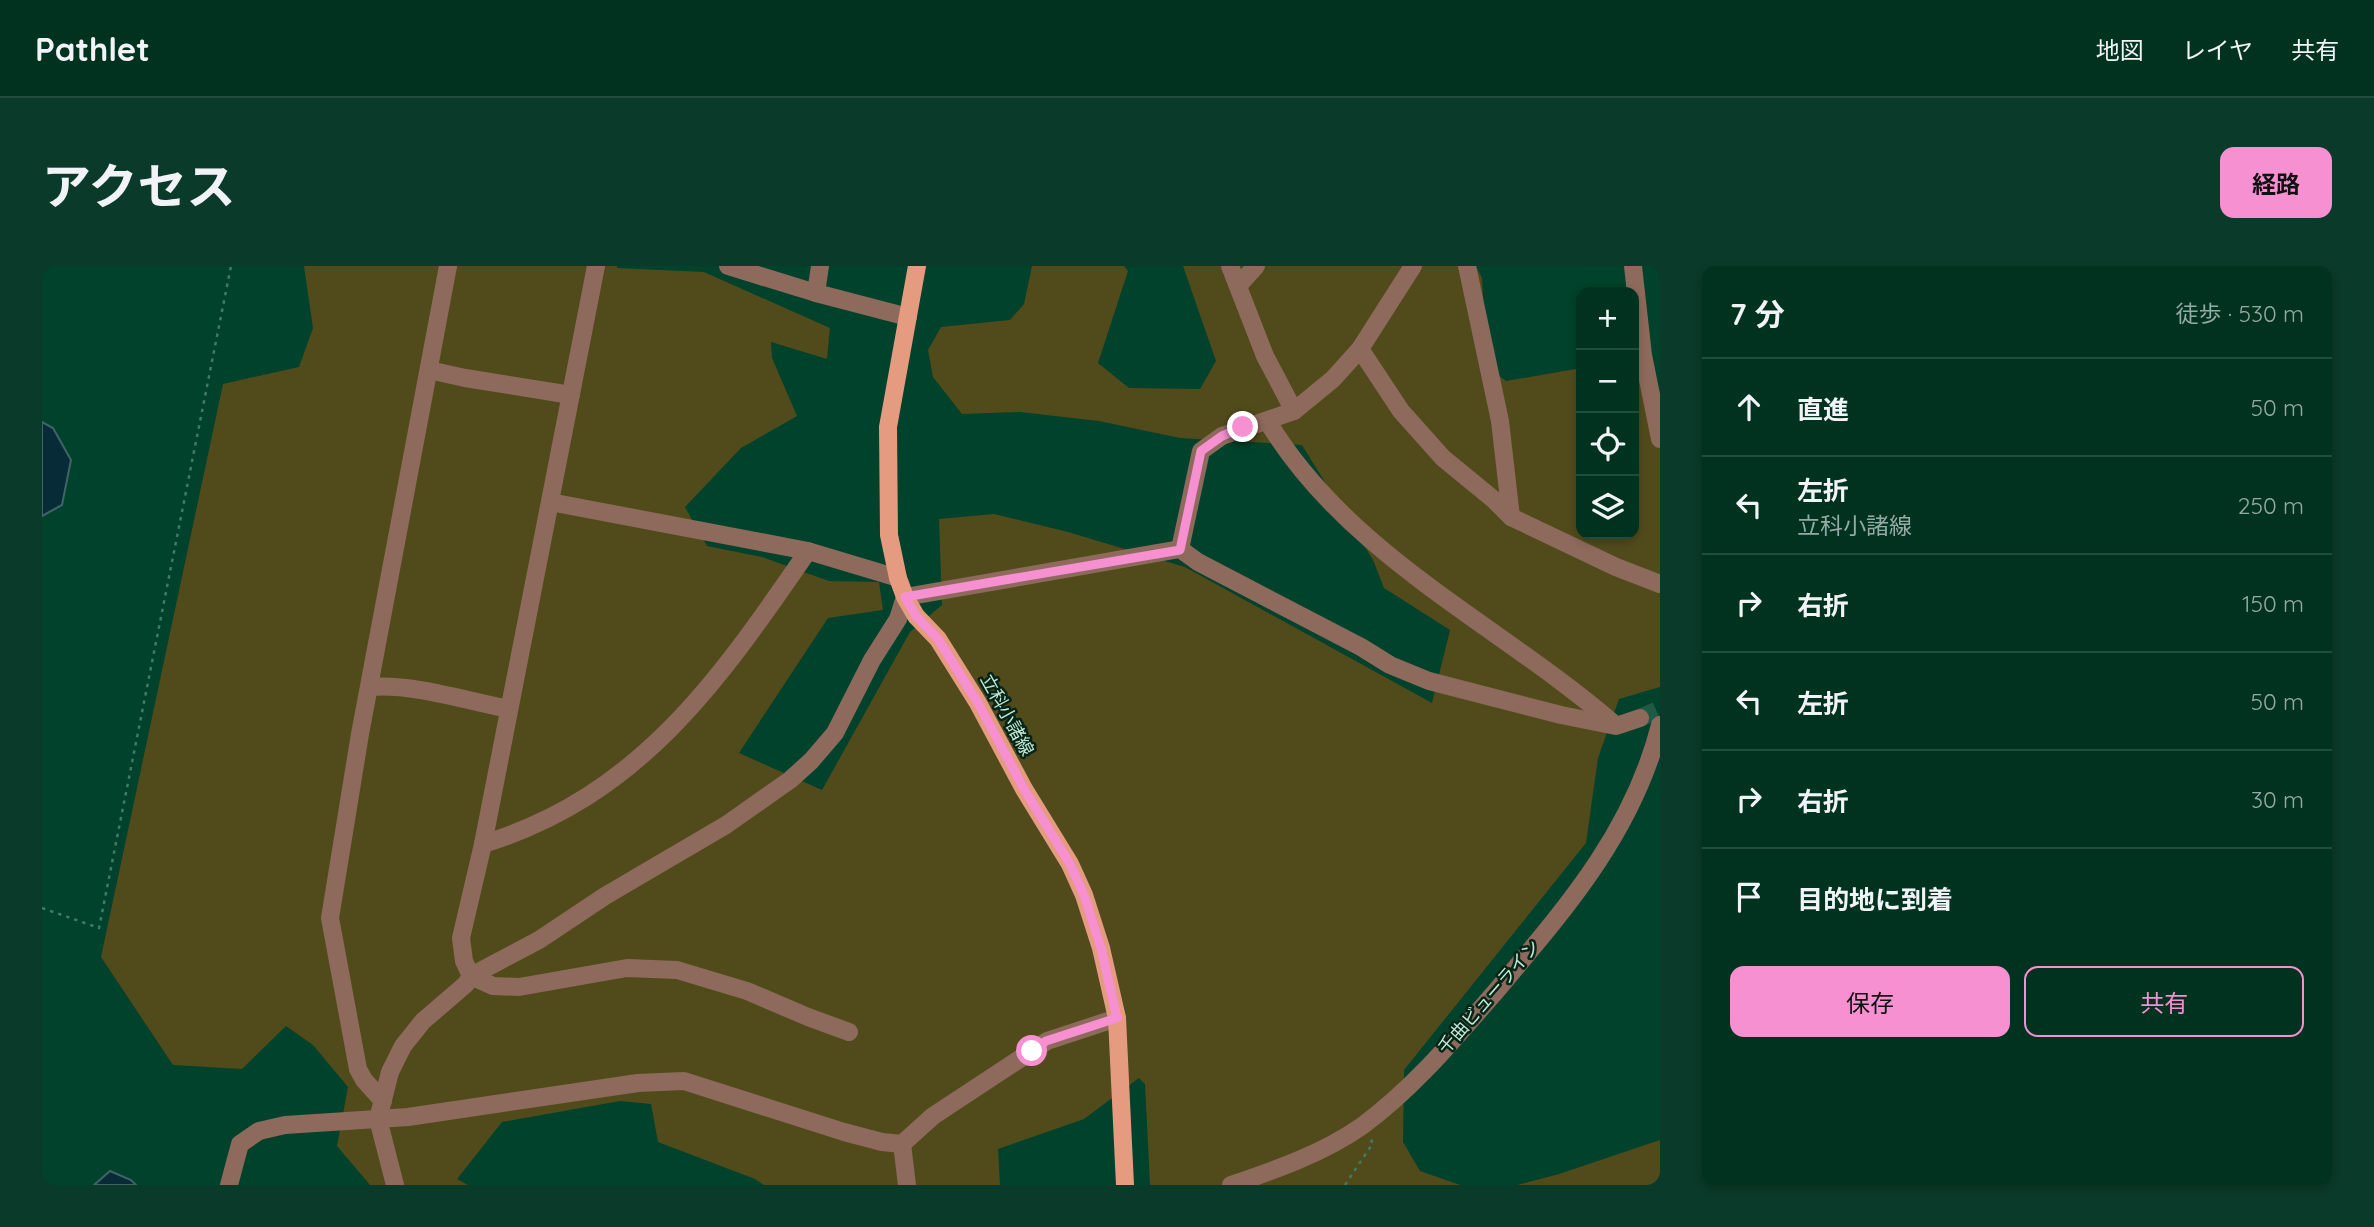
<!DOCTYPE html>
<html lang="ja">
<head>
<meta charset="utf-8">
<style>
	:root { --surface:#003220; --page:#0a3a29; --text:#f1f3f6; --muted:#95aaa5; --line:#224d3e; --accent:#f690d1 }
	body { margin:0; font-family:Quicksand,"Noto Sans JP",sans-serif; background:var(--page); color:var(--text) }
	.controls { position:absolute; right:21px; top:21px; display:grid; overflow:hidden; border-radius:14px; box-shadow:0 4px 10px #0003 }
	.controls button { width:63px; height:63px; display:grid; place-items:center; padding:0; border:0; border-bottom:2px solid var(--line); background:var(--surface); color:var(--text); font:35px sans-serif }
	.stop { position:absolute; width:21px; height:21px; margin:-16px; border:5px solid #f690d1; border-radius:50%; background:#fff }
	.stop.end { background:#f690d1; border-color:#fff; box-shadow:0 2px 7px #0008 }
	.list { margin:0; padding:0; list-style:none }
	h2 { display:flex; justify-content:space-between; align-items:center; height:91px; margin:0; padding:0 28px; font-size:30px }
	h2 small { font-size:23px; font-weight:400; color:var(--muted) }
	.list li { display:grid; grid-template-columns:46px 1fr auto; gap:21px; align-items:center; box-sizing:border-box; height:98px; padding:0 28px; border-top:2px solid var(--line) }
	.list b { display:block; font-size:26px; white-space:nowrap }
	.list p { margin:0; font-size:23px; white-space:nowrap; color:var(--muted) }
	.list em { font-size:23px; font-style:normal; color:var(--muted) }
	.actions { display:flex; gap:14px; padding:21px 28px }
	.actions a { flex:1; padding:16px 0; border:2px solid var(--accent); border-radius:14px; text-align:center; font-size:24px; color:var(--accent) }
	.actions .main { background:var(--accent); color:#111 }
	.icon { flex:none; width:38px; height:38px; fill:none; stroke:currentColor; stroke-width:2; stroke-linecap:round; stroke-linejoin:round }
	.map { position:relative; flex:none; width:1618px; height:919px; overflow:hidden; border-radius:14px }
	header { display:flex; align-items:center; gap:42px; box-sizing:border-box; height:98px; padding:0 35px; background:var(--surface); border-bottom:2px solid var(--line) }
	header strong { font-size:33px }
	nav { display:flex; gap:38px; margin-inline-start:auto; font-size:24px }
	.intro { display:flex; align-items:center; justify-content:space-between; box-sizing:border-box; height:168px; padding:0 42px }
	h1 { margin:0; font-size:49px }
	.button { padding:18px 32px; border-radius:14px; background:var(--accent); color:#111; font-size:24px; font-weight:700 }
	main { display:flex; gap:42px; padding:0 42px }
	aside { flex:1; background:var(--surface); border-radius:14px; box-shadow:0 4px 10px #0003 }
	.map>svg:first-child { display:block }
</style>
</head>
<body>
<header>
<strong>Pathlet</strong>
<nav><a>地図</a><a>レイヤ</a><a>共有</a></nav>
</header>
<div class="intro"><h1>アクセス</h1><a class="button">経路</a></div>
<main>
<div class="map">
<svg width="1618" height="919" viewBox="0 0 1618 919">
	<rect width="100%" height="100%" fill="#00422b"/>
	<!-- green -->
	<g fill="#514b1c">
		<polygon points="262,0 575,0 575,2 662,6 788,62 785,93 729,76 730,92 755,150 699,182 643,241 665,280 720,291 787,315 837,316 841,344 786,352 697,487 780,524 868,366 900,339 897,253 952,248 1026,266 1143,301 1390,437 1408,364 1342,322 1331,294 1260,179 1138,172 1057,155 978,146 920,148 891,111 886,84 899,61 968,54 982,38 990,0 1082,0 1086,5 1056,97 1087,122 1158,123 1174,95 1141,0 1434,0 1440,12 1445,101 1464,115 1539,102 1539,268 1592,268 1592,113 1618,127 1618,421 1577,433 1556,492 1544,577 1362,804 1361,876 1378,905 1418,919 1108,919 1103,818 1097,812 1042,853 956,883 958,919 722,919 713,913 616,876 609,838 578,835 460,856 415,913 426,919 328,919 295,880 306,821 271,779 244,760 200,803 131,799 59,691 181,118 257,101 271,62"/>
		<polygon points="1618,874 1618,919 1475,919 1517,908"/>
	</g>
	<!-- water -->
	<g fill="#072c37" stroke="#406466" stroke-width="2">
		<polygon points="0,156 11,162 29,194 20,239 0,250"/>
		<polygon points="68,905 89,914 94,919 52,919"/>
	</g>
	<g fill="none" stroke-linecap="round" stroke-linejoin="round">
		<!-- minor-tunnel -->
		<polyline stroke="#1d5b44" stroke-width="18" stroke-dasharray="18 9" stroke-linecap="butt" points="1598,452 1618,443"/>
		<!-- path -->
		<g stroke="#427a65" stroke-width="2.5" stroke-dasharray="3.5 5" stroke-linecap="butt">
			<polyline points="0,642 57,662 189,0"/>
			<polyline points="1303,919 1331,877 1327,872"/>
		</g>
		<!-- minor -->
		<g stroke="#8e6a5c" stroke-width="18">
			<polyline points="554,0 441,578 419,672 422,695 429,710 451,720 477,721 585,702 635,704 705,725 766,751 807,766"/>
			<polyline points="686,0 774,27 866,51"/>
			<polyline points="1188,0 1223,90 1252,145"/>
			<polyline points="1425,0 1458,155 1469,251"/>
			<polyline points="1591,0 1601,89 1618,173"/>
			<polyline points="1196,20 1214,0"/>
			<polyline points="774,27 778,0"/>
			<polyline points="1318,83 1359,145 1401,192 1451,233 1469,251 1574,301 1618,318"/>
			<polyline points="387,104 423,112 529,129"/>
			<path d="M1226,156C1307,290 1456,358 1571,457"/>
			<polyline points="508,236 766,285 856,312"/>
			<polyline points="1138,283 1159,185 1180,170 1252,145 1291,113 1318,83 1371,0"/>
			<path d="M328,421C369,417 426,435 467,443"/>
			<path d="M441,578C598,530 677,414 766,285"/>
			<polyline points="341,835 322,814 316,803 288,652 318,468 406,0"/>
			<polyline points="860,878 865,919"/>
			<polyline points="187,919 198,878 217,865 243,859 366,851 596,817 642,815 802,866 840,876 860,878 891,850 1005,775 1075,752"/>
			<polyline points="353,919 336,853 348,806 361,780 381,755 424,718 429,710 497,674 563,630 684,559 748,514 769,495 793,467 830,394 856,353 863,331 1138,283 1156,296 1319,381 1348,399 1387,415 1519,449 1574,460 1598,452"/>
			<path d="M1189,919C1233,904 1282,887 1320,860C1372,822 1413,772 1455,724C1524,642 1591,566 1618,459"/>
		</g>
		<!-- major -->
		<polyline stroke="#e49b7f" stroke-width="18" points="875,0 846,161 847,269 856,312 863,331 874,350 896,373 936,437 982,523 1028,598 1042,629 1059,682 1075,752 1083,919"/>
	</g>
	<g fill="none" stroke-linecap="round" stroke-linejoin="round">
		<!-- route -->
		<polyline stroke="#f690d1" stroke-width="9" points="990,785 1004,775 1075,752 1059,682 1042,629 1028,598 982,523 936,437 896,373 874,350 863,331 1138,284 1159,185 1180,170 1201,161"/>
	</g>
	<g text-anchor="middle" stroke-width="5" stroke-linejoin="round" paint-order="stroke">
		<!-- street labels -->
		<g font-size="18" fill="#c4e8d5" stroke="#042517">
			<text transform="translate(965 449) rotate(61)" y="6">立科小諸線</text>
			<text transform="translate(1447 731) rotate(-49)" y="6">千曲ビューライン</text>
		</g>
	</g>
</svg>
<div class="controls">
<button>+</button>
<button>−</button>
<button><svg class="icon" aria-label="locate" viewBox="0 0 24 24"><circle cx="12" cy="12" r="6"/><path d="M12 2v4M12 18v4M2 12h4M18 12h4"/></svg></button>
<button><svg class="icon" aria-label="layers" viewBox="0 0 24 24"><path d="M12 4l9 5-9 5-9-5zM3 14l9 5 9-5"/></svg></button>
</div>
<div class="stop" style="left:990px;top:785px"></div>
<div class="stop end" style="left:1201px;top:161px"></div>
</div>
<aside>
<h2>7 分<small>徒歩 · 530 m</small></h2>
<ul class="list">
<li><svg class="icon" aria-label="ahead" viewBox="0 0 24 24"><path d="M12 20V5M6 11l6-6 6 6"/></svg><div><b>直進</b></div><em>50 m</em></li>
<li><svg class="icon" aria-label="left" viewBox="0 0 24 24"><path d="M17 20v-9H6M10 6l-5 5 5 5"/></svg><div><b>左折</b><p>立科小諸線</p></div><em>250 m</em></li>
<li><svg class="icon" aria-label="right" viewBox="0 0 24 24"><path d="M7 20v-9h11M14 6l5 5-5 5"/></svg><div><b>右折</b></div><em>150 m</em></li>
<li><svg class="icon" aria-label="left" viewBox="0 0 24 24"><path d="M17 20v-9H6M10 6l-5 5 5 5"/></svg><div><b>左折</b></div><em>50 m</em></li>
<li><svg class="icon" aria-label="right" viewBox="0 0 24 24"><path d="M7 20v-9h11M14 6l5 5-5 5"/></svg><div><b>右折</b></div><em>30 m</em></li>
<li><svg class="icon" aria-label="arrive" viewBox="0 0 24 24"><path d="M6 21V4h12l-3 4 3 4H6"/></svg><div><b>目的地に到着</b></div></li>
</ul>
<div class="actions"><a class="main">保存</a><a>共有</a></div>
</aside>
</main>
</body>
</html>
